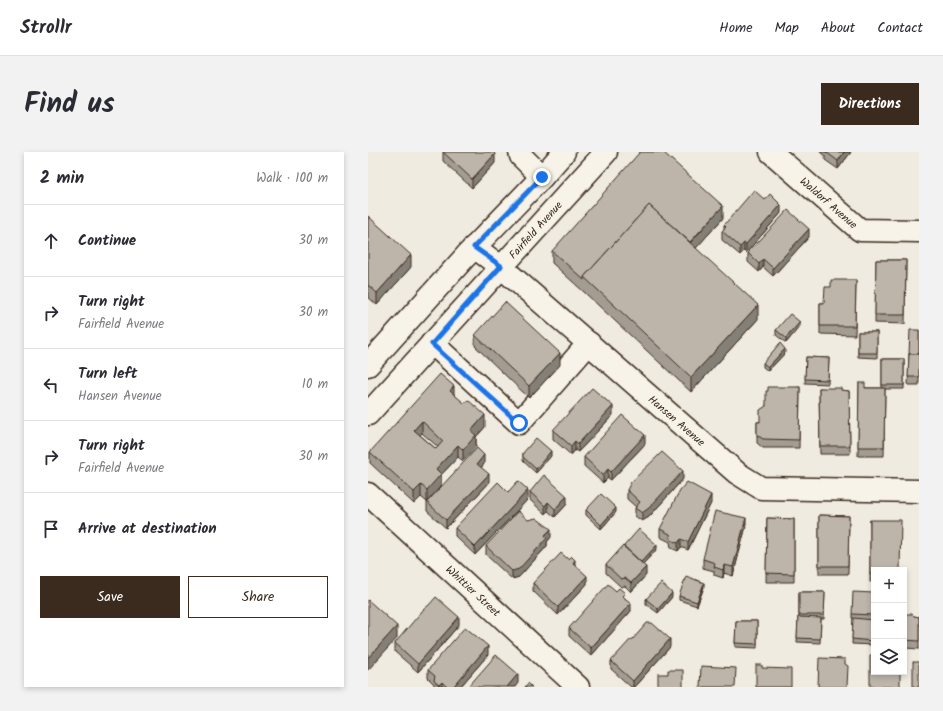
<!DOCTYPE html>
<html lang="en">
<head>
<meta charset="utf-8">
<style>
	:root { --surface:#fff; --page:#f2f2f3; --text:#2b2b33; --muted:#7c7c81; --line:#e1e1e2; --accent:#3b2a1e }
	body { margin:0; font-family:Kalam,sans-serif; background:var(--page); color:var(--text) }
	.controls { position:absolute; right:12px; bottom:12px; display:grid; overflow:hidden; border-radius:0px; box-shadow:0 2px 6px #0003 }
	.controls button { width:36px; height:36px; display:grid; place-items:center; padding:0; border:0; border-bottom:1px solid var(--line); background:var(--surface); color:var(--text); font:20px sans-serif }
	.stop { position:absolute; width:12px; height:12px; margin:-9px; border:3px solid #1a73e8; border-radius:50%; background:#fff }
	.stop.end { background:#1a73e8; border-color:#fff; box-shadow:0 1px 4px #0008 }
	.list { margin:0; padding:0; list-style:none }
	h2 { display:flex; justify-content:space-between; align-items:center; height:52px; margin:0; padding:0 16px; font-size:17px }
	h2 small { font-size:13px; font-weight:400; color:var(--muted) }
	.list li { display:grid; grid-template-columns:26px 1fr auto; gap:12px; align-items:center; box-sizing:border-box; height:72px; padding:0 16px; border-top:1px solid var(--line) }
	.list b { display:block; font-size:15px; white-space:nowrap }
	.list p { margin:0; font-size:13px; white-space:nowrap; color:var(--muted) }
	.list em { font-size:13px; font-style:normal; color:var(--muted) }
	.actions { display:flex; gap:8px; padding:12px 16px }
	.actions a { flex:1; padding:9px 0; border:1px solid var(--accent); border-radius:0px; text-align:center; font-size:14px; color:var(--accent) }
	.actions .main { background:var(--accent); color:#fff }
	.icon { flex:none; width:22px; height:22px; fill:none; stroke:currentColor; stroke-width:2; stroke-linecap:round; stroke-linejoin:round }
	.map { position:relative; flex:none; width:551px; height:535px; overflow:hidden; border-radius:0px }
	header { display:flex; align-items:center; gap:24px; box-sizing:border-box; height:56px; padding:0 20px; background:var(--surface); border-bottom:1px solid var(--line) }
	header strong { font-size:19px }
	nav { display:flex; gap:22px; margin-inline-start:auto; font-size:14px }
	.intro { display:flex; align-items:center; justify-content:space-between; box-sizing:border-box; height:96px; padding:0 24px }
	h1 { margin:0; font-size:28px }
	.button { padding:10px 18px; border-radius:0px; background:var(--accent); color:#fff; font-size:14px; font-weight:700 }
	main { display:flex; gap:24px; padding:0 24px }
	aside { flex:1; background:var(--surface); border-radius:0px; box-shadow:0 2px 6px #0003 }
	.map>svg:first-child { display:block }
</style>
</head>
<body>
<header>
<strong>Strollr</strong>
<nav><a>Home</a><a>Map</a><a>About</a><a>Contact</a></nav>
</header>
<div class="intro"><h1>Find us</h1><a class="button">Directions</a></div>
<main>
<aside>
<h2>2 min<small>Walk · 100 m</small></h2>
<ul class="list">
<li><svg class="icon" aria-label="ahead" viewBox="0 0 24 24"><path d="M12 20V5M6 11l6-6 6 6"/></svg><div><b>Continue</b></div><em>30 m</em></li>
<li><svg class="icon" aria-label="right" viewBox="0 0 24 24"><path d="M7 20v-9h11M14 6l5 5-5 5"/></svg><div><b>Turn right</b><p>Fairfield Avenue</p></div><em>30 m</em></li>
<li><svg class="icon" aria-label="left" viewBox="0 0 24 24"><path d="M17 20v-9H6M10 6l-5 5 5 5"/></svg><div><b>Turn left</b><p>Hansen Avenue</p></div><em>10 m</em></li>
<li><svg class="icon" aria-label="right" viewBox="0 0 24 24"><path d="M7 20v-9h11M14 6l5 5-5 5"/></svg><div><b>Turn right</b><p>Fairfield Avenue</p></div><em>30 m</em></li>
<li><svg class="icon" aria-label="arrive" viewBox="0 0 24 24"><path d="M6 21V4h12l-3 4 3 4H6"/></svg><div><b>Arrive at destination</b></div></li>
</ul>
<div class="actions"><a class="main">Save</a><a>Share</a></div>
</aside>
<div class="map">
<svg width="551" height="535" viewBox="0 0 551 535">
	<rect width="100%" height="100%" fill="#efebe0"/>
	<filter id="ink" filterUnits="userSpaceOnUse"><feTurbulence type="fractalNoise" baseFrequency=".025" numOctaves="2"/><feDisplacementMap in="SourceGraphic" scale="8" xChannelSelector="R" yChannelSelector="G"/><feConvolveMatrix kernelMatrix="1 2 1 2 8 2 1 2 1" color-interpolation-filters="sRGB"/></filter>
	<g filter="url(#ink)">
		<g fill="none" stroke-linecap="round" stroke-linejoin="round">
			<defs>
				<g id="minor">
					<polyline points="152,0 153,4 174,25"/>
					<path id="s1" d="M403,0L492,78L551,79"/>
					<path id="s2" d="M106,95L133,115L369,321L393,336L551,339"/>
					<polyline points="64,191 151,271 221,191"/>
					<path id="s3" d="M0,342L210,535"/>
				</g>
				<g id="major">
					<polyline points="0,213 98,104 174,25 196,0"/>
					<path id="s4" d="M0,262L238,0"/>
				</g>
			</defs>
			<!-- minor casing -->
			<use href="#minor" stroke="#3b2a1e" stroke-width="25"/>
			<!-- major casing -->
			<use href="#major" stroke="#3b2a1e" stroke-width="25"/>
			<!-- minor -->
			<use href="#minor" stroke="#f7f3e8" stroke-width="22"/>
			<!-- major -->
			<use href="#major" stroke="#f7f3e8" stroke-width="22"/>
		</g>
		<!-- wall -->
		<g fill="#a39c92" stroke="#3b2a1e" fill-rule="evenodd">
			<polygon points="75,0 127,11 104,36 75,9"/>
			<polygon points="452,0 483,0 470,17 457,8 457,4"/>
			<polygon points="413,61 378,101 376,99 372,103 354,88 354,79 356,77 356,73"/>
			<polygon points="0,64 43,115 9,153 0,145"/>
			<polygon points="355,66 328,96 390,167 323,240 216,140 184,111 184,99"/>
			<polygon points="441,85 405,124 395,115 391,120 380,110 380,101"/>
			<polygon points="508,108 538,108 537,172 507,171"/>
			<polygon points="488,128 487,183 452,182 452,151 456,151 463,135"/>
			<polygon points="432,174 418,191 408,183 408,178"/>
			<polygon points="551,178 551,233 540,233 541,203"/>
			<polygon points="490,180 509,180 509,206 490,205"/>
			<polygon points="107,183 192,213 161,246 107,194"/>
			<polygon points="417,201 400,219 395,215 395,211"/>
			<polygon points="438,205 461,206 460,232 437,231"/>
			<polygon points="514,207 536,207 536,237 517,237 516,304 490,304 491,231 497,236 514,236"/>
			<polygon points="432,235 431,296 395,296 389,291 389,270 392,270 398,254 400,239"/>
			<polygon points="451,236 473,238 481,239 482,302 452,302"/>
			<path d="M86,242L117,275L108,285V295L95,309L90,305L73,323V334L59,350L53,345L46,352L2,311V300ZM54,281L70,295L68,297L52,283Z"/>
			<polygon points="245,263 210,300 207,298 203,303 185,287 185,278"/>
			<polygon points="277,292 243,328 240,326 235,331 216,314 216,305"/>
			<polygon points="155,301 183,304 168,321 155,309"/>
			<polygon points="116,312 113,316 121,331 78,376 59,359 59,350"/>
			<polygon points="315,327 281,365 274,369 267,364 267,356 268,355 259,347 259,338"/>
			<polygon points="140,340 160,347 107,403 87,384 87,376"/>
			<polygon points="162,340 199,352 187,365 180,359 177,362 162,348"/>
			<polygon points="343,351 320,398 313,395 310,399 303,396 302,390 292,385 292,377"/>
			<polygon points="218,358 248,360 233,377 218,363"/>
			<polygon points="451,363 481,364 480,422 451,422"/>
			<polygon points="399,366 426,367 426,430 398,430"/>
			<polygon points="160,368 183,385 179,390 179,394 151,425 144,427 118,403 118,394"/>
			<polygon points="502,368 506,418 506,430 502,430"/>
			<polygon points="378,374 365,424 356,421 355,426 346,423 346,419 335,416 335,407"/>
			<polygon points="256,394 289,397 275,412 278,423 263,440 257,434 253,435 238,421 238,413 256,395"/>
			<polygon points="200,407 207,414 219,432 190,463 165,439 165,431"/>
			<polygon points="336,435 329,454 311,448 311,444"/>
			<polygon points="248,439 257,446 263,459 223,504 201,484 201,476"/>
			<polygon points="431,440 457,440 456,467 453,467 452,491 429,490 430,465 431,465"/>
			<polygon points="506,441 506,468 505,493 484,492 485,466 484,466 484,462"/>
			<polygon points="304,445 290,461 278,452 278,447"/>
			<polygon points="536,462 551,465 551,497 537,496 538,479 536,479"/>
			<polygon points="368,469 389,469 389,496 367,495"/>
			<polygon points="91,473 50,520 27,500 27,491"/>
			<polygon points="302,495 266,535 263,535 243,517 243,509"/>
			<polygon points="120,503 92,535 66,535 66,532 60,526 60,518"/>
		</g>
		<!-- shaded-wall -->
		<g fill="#847f77" stroke="#3b2a1e">
			<polygon points="476,0 483,0 470,17 470,9"/>
			<polygon points="127,2 127,11 104,36 104,27"/>
			<polygon points="413,53 413,61 378,101 378,92"/>
			<polygon points="355,54 355,66 322,103 322,91"/>
			<polygon points="441,77 441,85 405,124 405,116"/>
			<polygon points="376,91 376,99 372,103 372,95"/>
			<polygon points="43,103 43,115 9,153 9,141"/>
			<polygon points="395,107 395,115 391,120 391,112"/>
			<polygon points="390,153 390,167 323,240 323,225"/>
			<polygon points="432,170 432,174 418,191 418,186"/>
			<polygon points="417,197 417,201 400,219 400,215"/>
			<polygon points="192,201 192,213 161,246 161,234"/>
			<polygon points="86,234 86,246 82,239"/>
			<polygon points="245,254 245,263 210,300 210,292"/>
			<polygon points="117,263 117,275 108,285 108,295 95,309 95,298 103,279"/>
			<polygon points="54,269 54,281 46,289 46,278"/>
			<polygon points="277,283 277,292 243,328 243,320"/>
			<polygon points="207,289 207,298 203,303 203,294"/>
			<polygon points="90,293 90,305 73,323 73,334 59,350 59,338 68,317"/>
			<polygon points="183,299 183,304 168,321 168,317"/>
			<polygon points="116,303 116,312 109,321 109,312"/>
			<polygon points="240,317 240,326 235,331 235,323"/>
			<polygon points="315,319 315,327 281,365 274,369 274,361"/>
			<polygon points="121,322 121,331 78,376 78,368"/>
			<polygon points="53,333 53,345 46,352 46,340"/>
			<polygon points="160,338 160,347 107,403 107,395"/>
			<polygon points="343,343 343,351 320,398 320,390"/>
			<polygon points="199,344 199,352 187,365 187,357"/>
			<polygon points="180,350 180,359 177,362 177,354"/>
			<polygon points="248,356 248,360 233,377 233,373"/>
			<polygon points="378,366 378,374 365,424 365,415"/>
			<polygon points="183,377 183,385 179,390 179,394 151,425 144,427 144,419"/>
			<polygon points="313,387 313,395 310,399 310,391"/>
			<polygon points="289,393 289,397 273,414 273,410"/>
			<polygon points="207,408 207,417 205,411"/>
			<polygon points="356,413 356,421 355,426 355,418"/>
			<polygon points="278,415 278,423 263,440 263,431"/>
			<polygon points="219,424 219,432 190,463 190,455"/>
			<polygon points="336,431 336,435 329,454 329,450"/>
			<polygon points="304,441 304,445 290,461 290,457"/>
			<polygon points="263,451 263,459 223,504 223,496"/>
			<polygon points="91,465 91,473 50,520 50,512"/>
			<polygon points="29,474 29,486 0,518 0,506"/>
			<polygon points="302,487 302,495 266,535 265,535 265,529"/>
			<polygon points="120,494 120,503 92,535 85,535"/>
			<polygon points="150,522 150,531 147,535 139,535"/>
			<polygon points="74,530 74,535 71,535 71,533"/>
		</g>
		<!-- building -->
		<g fill="#bdb5aa" stroke="#3b2a1e" fill-rule="evenodd">
			<polygon points="75,0 125,0 127,2 104,27"/>
			<polygon points="272,0 295,0 355,54 322,90 281,53 216,125 216,128 184,99"/>
			<polygon points="458,0 476,0 470,9"/>
			<polygon points="386,38 397,48 402,42 413,53 378,92 376,91 372,95 354,79 358,75 356,73"/>
			<polygon points="281,53 390,153 323,225 216,125"/>
			<polygon points="420,58 441,77 405,116 395,107 391,112 380,101"/>
			<polygon points="0,64 43,103 9,141 0,133"/>
			<polygon points="508,108 538,108 537,163 507,163"/>
			<polygon points="463,128 488,128 487,174 452,174 452,151 456,151 457,135 463,135"/>
			<polygon points="137,150 192,201 161,234 107,183"/>
			<polygon points="422,162 432,170 418,186 408,178"/>
			<polygon points="542,178 551,178 551,202 541,202 541,203"/>
			<rect x="490" y="180" width="19" height="21"/>
			<polygon points="412,191 417,197 400,215 395,211"/>
			<polygon points="541,202 551,202 551,225 540,225"/>
			<polygon points="438,205 461,206 460,228 437,227"/>
			<rect x="514" y="207" width="22" height="26"/>
			<path d="M72,222L86,234L82,239L96,251L100,248L117,263L103,279L108,283L95,298L90,293L68,317L73,322L59,338L53,333L46,340L2,300ZM54,269L75,289L68,297L46,278Z"/>
			<polygon points="491,231 497,231 497,236 517,236 516,295 490,295"/>
			<polygon points="400,235 432,235 431,288 395,287 389,283 389,270 392,270 392,258 398,254 398,239 400,239"/>
			<polygon points="224,236 245,254 210,292 207,289 203,294 185,278"/>
			<polygon points="451,236 473,236 473,238 481,239 482,294 452,294"/>
			<polygon points="254,263 277,283 243,320 240,317 235,323 216,305"/>
			<polygon points="168,286 183,299 168,317 155,305 155,301"/>
			<polygon points="109,296 116,303 109,312 121,322 78,368 59,350"/>
			<polygon points="294,300 315,319 281,356 274,361 267,356 272,350 259,338 263,330"/>
			<polygon points="176,323 199,344 187,357 180,350 177,354 162,340"/>
			<polygon points="150,329 160,338 107,395 87,376 130,330 140,340"/>
			<polygon points="319,330 343,343 320,390 313,387 310,391 303,388 302,382 292,377 312,338"/>
			<polygon points="233,342 248,356 233,373 218,358"/>
			<polygon points="150,359 160,368 168,366 183,377 177,383 179,386 151,417 144,419 118,394"/>
			<polygon points="347,359 378,366 365,415 356,413 355,418 346,415 347,411 335,407"/>
			<polygon points="451,363 481,364 480,414 451,414"/>
			<polygon points="399,366 426,367 426,422 398,421"/>
			<polygon points="502,368 533,368 532,418 506,418 506,422 502,422"/>
			<polygon points="271,377 289,393 273,410 256,394"/>
			<polygon points="255,394 278,415 263,431 257,426 253,427 238,413"/>
			<polygon points="193,401 200,407 203,404 207,408 205,411 219,424 190,455 165,431"/>
			<polygon points="318,424 336,431 329,450 311,444"/>
			<polygon points="293,431 304,441 290,457 278,447"/>
			<polygon points="240,432 248,439 251,436 257,441 254,444 263,451 223,496 201,476"/>
			<polygon points="431,440 457,440 456,463 431,463"/>
			<polygon points="485,440 506,441 506,463 484,462"/>
			<polygon points="68,445 91,465 50,512 27,491 55,458 61,453"/>
			<polygon points="0,448 29,474 0,506"/>
			<polygon points="536,462 544,462 546,464 551,465 551,489 537,488 538,471 536,471"/>
			<polygon points="430,465 453,466 452,487 429,486"/>
			<polygon points="485,466 506,468 505,489 484,487"/>
			<polygon points="368,469 389,469 389,492 367,491"/>
			<polygon points="279,471 284,471 302,487 265,529 243,509 262,488 265,487"/>
			<polygon points="97,475 120,494 85,535 79,535 74,530 71,533 66,529 67,524 60,518"/>
			<polygon points="128,503 150,522 139,535 100,535"/>
			<polygon points="502,503 506,503 506,520 532,520 532,535 502,535"/>
			<polygon points="451,506 477,507 477,512 480,514 479,535 450,535"/>
			<rect x="545" y="510" width="6" height="25"/>
			<polygon points="388,513 394,513 394,516 423,517 423,535 388,535"/>
			<polygon points="333,514 368,516 367,535 332,535"/>
			<polygon points="300,518 315,518 315,535 290,535 290,522 300,522"/>
			<polygon points="160,531 164,535 157,535"/>
		</g>
	</g>
	<g fill="none" stroke-linecap="round" stroke-linejoin="round" filter="url(#ink)">
		<!-- route -->
		<polyline stroke="#1a73e8" stroke-width="5" points="151,271 64,192 133,114 106,95 174,25"/>
	</g>
	<g text-anchor="middle" stroke-width="4" stroke-linejoin="round" paint-order="stroke">
		<!-- street labels -->
		<g font-size="11" fill="#3b2a1e" stroke="#f7f3e8">
			<text dy="4" stroke="none"><textPath href="#s1" startOffset="77">Waldorf Avenue</textPath></text>
			<text dy="4" stroke="none"><textPath href="#s4" startOffset="249">Fairfield Avenue</textPath></text>
			<text dy="4" stroke="none"><textPath href="#s2" startOffset="267">Hansen Avenue</textPath></text>
			<text dy="4" stroke="none"><textPath href="#s3" startOffset="143">Whittier Street</textPath></text>
		</g>
	</g>
</svg>
<div class="controls">
<button>+</button>
<button>−</button>
<button><svg class="icon" aria-label="layers" viewBox="0 0 24 24"><path d="M12 4l9 5-9 5-9-5zM3 14l9 5 9-5"/></svg></button>
</div>
<div class="stop" style="left:151px;top:271px"></div>
<div class="stop end" style="left:174px;top:25px"></div>
</div>
</main>
</body>
</html>
